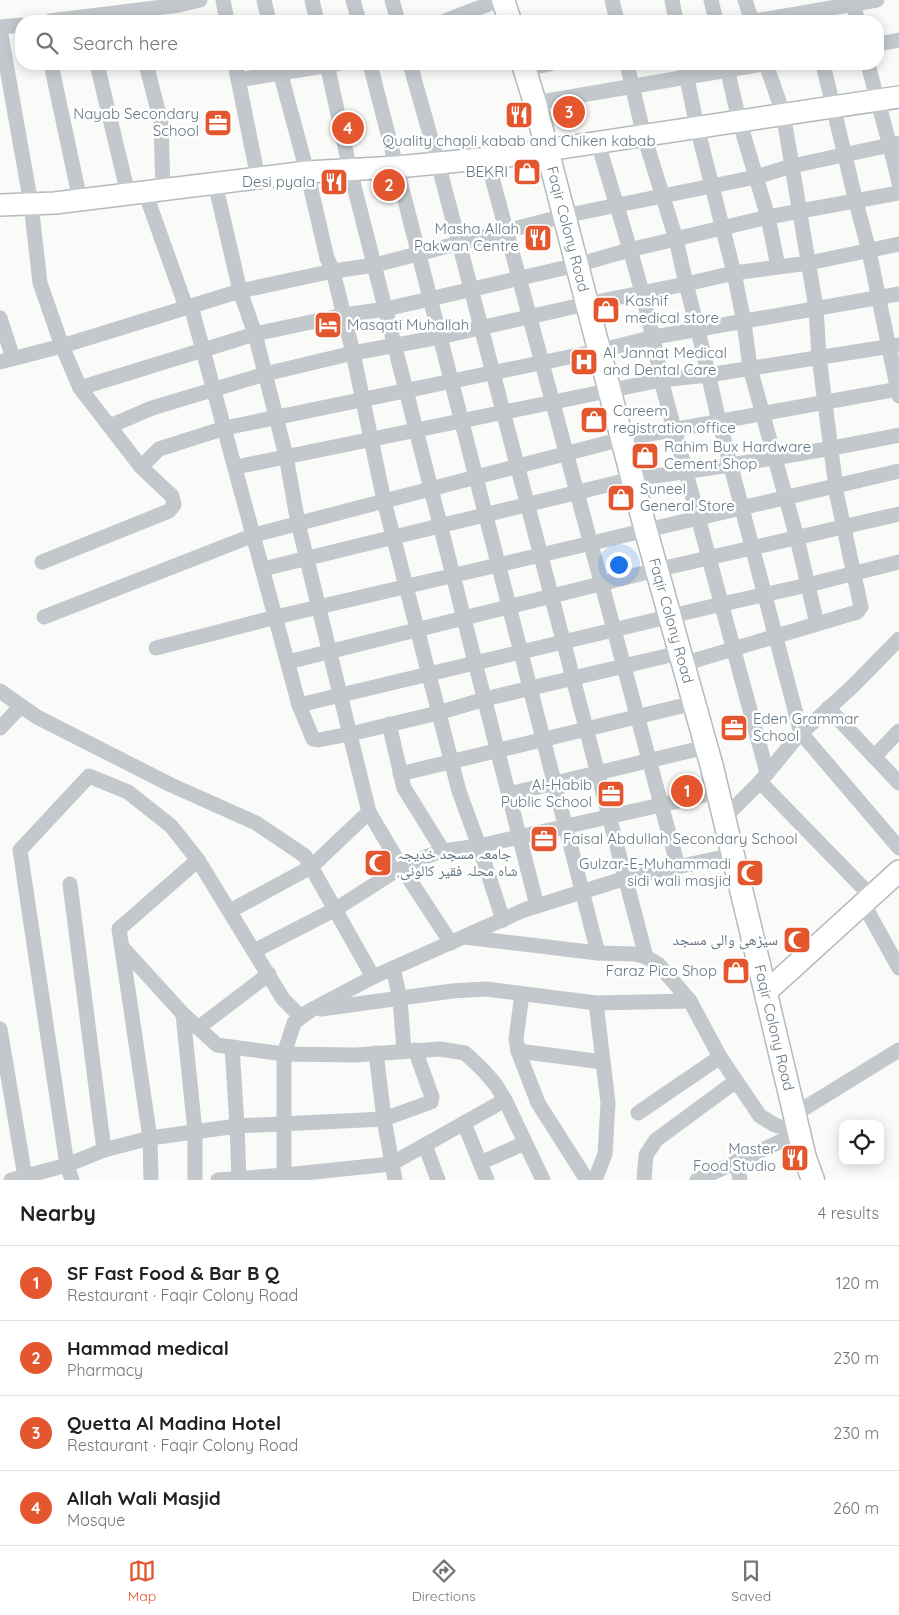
<!DOCTYPE html>
<html lang="en">
<head>
<meta charset="utf-8">
<style>
	:root { --surface:#fff; --page:#f6f6f6; --text:#202124; --muted:#757577; --line:#e0e0e0; --accent:#e4572e }
	body { margin:0; font-family:Quicksand,"Noto Naskh Arabic",sans-serif; background:var(--page); color:var(--text) }
	.controls { position:absolute; right:15px; bottom:15px; display:grid; overflow:hidden; border-radius:10px; box-shadow:0 2px 12px #0003 }
	.controls button { width:45px; height:45px; display:grid; place-items:center; padding:0; border:0; border-bottom:1px solid var(--line); background:var(--surface); color:var(--text); font:25px sans-serif }
	.you { position:absolute; left:618px; top:564px; width:18px; height:18px; margin:-12px; border:4px solid #fff; border-radius:50%; background:#1a73e8; box-shadow:0 0 0 8px #1a73e833 }
	.badge { display:grid; place-items:center; width:32px; height:32px; border-radius:50%; background:var(--accent); color:#fff; font-size:16px; font-weight:700 }
	.pin { position:absolute; translate:-50% -50%; border:2px solid #fff; box-shadow:0 1px 5px #0006 }
	.list { margin:0; padding:0; list-style:none }
	h2 { display:flex; justify-content:space-between; align-items:center; height:65px; margin:0; padding:0 20px; font-size:21px }
	h2 small { font-size:16px; font-weight:400; color:var(--muted) }
	.list li { display:grid; grid-template-columns:32px 1fr auto; gap:15px; align-items:center; box-sizing:border-box; height:75px; padding:0 20px; border-top:1px solid var(--line) }
	.list b { display:block; font-size:19px; white-space:nowrap }
	.list p { margin:0; font-size:16px; white-space:nowrap; color:var(--muted) }
	.list em { font-size:16px; font-style:normal; color:var(--muted) }
	.icon { flex:none; width:28px; height:28px; fill:none; stroke:currentColor; stroke-width:2; stroke-linecap:round; stroke-linejoin:round }
	.map { position:relative; flex:none; width:899px; height:1180px; overflow:hidden }
	.search { position:absolute; background:var(--surface); box-shadow:0 2px 12px #0003; left:15px; right:15px; top:15px; height:55px; display:flex; align-items:center; gap:12px; box-sizing:border-box; padding:0 18px; border-radius:20px; color:var(--muted); font-size:19px }
	.sheet { height:365px; background:var(--surface) }
	nav { display:flex; justify-content:space-around; align-items:center; box-sizing:border-box; height:70px; border-top:1px solid var(--line); background:var(--surface); font-size:14px; color:var(--muted) }
	nav a { display:grid; justify-items:center; gap:2px }
	nav .on { color:var(--accent) }
	.map>svg:first-child { display:block }
</style>
</head>
<body>
<div class="map">
<svg width="899" height="1180" viewBox="0 0 899 1180">
	<rect width="100%" height="100%" fill="#fafaf8"/>
	<g fill="none" stroke-linecap="round" stroke-linejoin="round">
		<defs>
			<g id="secondary">
				<polyline points="0,205 55,203 307,172 397,167 501,157 899,97"/>
				<polyline points="766,992 899,871"/>
			</g>
			<g id="primary">
				<polyline points="503,0 510,21"/>
				<path id="s1" d="M523,64L535,103L646,531L712,767L805,1158L813,1180"/>
			</g>
		</defs>
		<!-- secondary casing -->
		<use href="#secondary" stroke="#b3babf" stroke-width="24"/>
		<!-- primary casing -->
		<use href="#primary" stroke="#b5babe" stroke-width="25"/>
		<!-- street -->
		<g stroke="#c3c8cc" stroke-width="15">
			<polyline points="223,0 227,21"/>
			<polyline points="264,0 269,21"/>
			<polyline points="312,0 317,21"/>
			<polyline points="353,0 359,21"/>
			<polyline points="392,0 398,21"/>
			<polyline points="612,0 617,21"/>
			<polyline points="672,0 676,21"/>
			<polyline points="711,0 716,21"/>
			<polyline points="745,0 752,21"/>
			<polyline points="852,0 858,21"/>
			<polyline points="50,21 179,5 200,0"/>
			<polyline points="445,21 499,0"/>
			<polyline points="755,21 877,0"/>
			<polyline points="0,27 21,25"/>
			<polyline points="0,29 31,204 40,283 62,346 80,388 141,467 172,496 174,505 169,511 42,562"/>
			<polyline points="878,44 899,40"/>
			<polyline points="51,64 80,200"/>
			<polyline points="97,64 128,194"/>
			<polyline points="146,64 161,122 163,190"/>
			<polyline points="235,64 258,178"/>
			<polyline points="278,64 307,172 327,258 333,271 353,353 384,501 459,791 479,846 503,920"/>
			<polyline points="327,64 350,170 537,906"/>
			<polyline points="370,64 598,953"/>
			<polyline points="410,64 438,163 646,957"/>
			<polyline points="627,64 644,136 676,239 686,284 698,330 719,421 801,733 899,848"/>
			<polyline points="684,64 697,127 734,273 744,322 750,368 797,538 817,624"/>
			<polyline points="726,64 739,120 768,217 778,267"/>
			<polyline points="823,64 856,202 869,251 899,396"/>
			<path d="M868,64C878,104 890,143 899,183"/>
			<polyline points="525,69 550,64"/>
			<polyline points="238,80 336,64"/>
			<polyline points="535,103 763,64"/>
			<path d="M598,143C621,222 648,299 661,380L767,773"/>
			<polyline points="487,159 678,867"/>
			<polyline points="215,183 240,291 255,334 286,456 298,523 369,812 402,868 451,943"/>
			<polyline points="145,192 186,307"/>
			<polyline points="191,306 299,705 313,739 318,740 350,734 438,713 485,699 679,653"/>
			<polyline points="0,318 13,358"/>
			<polyline points="0,362 62,346 240,291 333,271 375,265 564,216 756,177 792,166 899,143"/>
			<polyline points="80,388 255,334 344,315 386,309 577,265 629,250 768,217 899,193"/>
			<polyline points="110,426 152,408 265,374 353,353 440,337 586,304 686,284 734,273 809,263 899,244"/>
			<polyline points="141,467 159,449 225,428 598,351 654,337 899,294"/>
			<polyline points="236,467 661,380 708,375 899,345"/>
			<path d="M263,569L632,479C722,467 811,453 899,435"/>
			<polyline points="44,617 254,535 622,439 899,389"/>
			<polyline points="156,648 276,617 899,471"/>
			<polyline points="288,662 656,570 899,514"/>
			<polyline points="683,664 857,612 861,607 837,496 819,357 816,308 783,113 766,64"/>
			<polyline points="0,691 37,717 171,785 256,823 305,856 373,977"/>
			<polyline points="299,705 722,604 808,585 899,562"/>
			<polyline points="828,708 899,783"/>
			<polyline points="389,724 404,788 443,851"/>
			<polyline points="0,728 21,706"/>
			<polyline points="874,757 899,731"/>
			<polyline points="400,774 694,703"/>
			<polyline points="760,782 871,896"/>
			<polyline points="509,794 706,747"/>
			<polyline points="724,818 760,782 797,737 852,687 899,639"/>
			<polyline points="70,884 104,1150"/>
			<polyline points="863,903 899,968"/>
			<polyline points="230,911 311,867 369,812"/>
			<polyline points="464,937 598,953 635,954 646,957 658,964 690,1001 720,1057 760,1116 775,1125 799,1133"/>
			<polyline points="122,947 183,1014 217,1045 284,1054 355,1055 440,1049 465,1053 483,1070 496,1085 505,1100 543,1180"/>
			<polyline points="254,951 336,909 397,870 422,858 443,851 479,846 718,792"/>
			<polyline points="393,968 400,999 404,1051"/>
			<polyline points="522,994 516,1039 518,1051 538,1103 587,1180"/>
			<polyline points="321,1009 452,991 486,989 596,1003 690,1001"/>
			<polyline points="183,1014 195,1132 195,1180"/>
			<polyline points="198,1028 269,974"/>
			<polyline points="0,1029 25,1177"/>
			<polyline points="232,1047 237,1126 239,1180"/>
			<polyline points="518,1051 603,1062"/>
			<polyline points="376,1053 384,1119 395,1180"/>
			<polyline points="638,1113 720,1057"/>
			<polyline points="795,1114 899,1050"/>
			<polyline points="464,1123 487,1180"/>
			<polyline points="425,1145 438,1180"/>
			<polyline points="736,1161 740,1180"/>
			<polyline points="480,1163 525,1143"/>
			<polyline points="11,1180 67,1165 104,1150 150,1138 237,1126 384,1119 431,1102 432,1097 415,1050"/>
			<polyline points="72,1180 67,1165 20,850 89,776 128,792 171,826 198,860 283,999 301,1017"/>
			<polyline points="151,1180 150,1138 119,929 198,860"/>
			<polyline points="218,1180 285,1175 391,1164 505,1100"/>
			<polyline points="284,1180 284,1054 294,1023 301,1017 311,1010 373,977 524,910 626,878 733,855"/>
			<polyline points="595,1180 605,1154 608,1103 596,1003"/>
			<polyline points="644,1180 646,1155 656,1140 736,1081"/>
			<polyline points="697,1180 799,1133"/>
		</g>
		<!-- secondary -->
		<use href="#secondary" stroke="#fff" stroke-width="21"/>
		<!-- primary -->
		<use href="#primary" stroke="#fff" stroke-width="22"/>
	</g>
	<!-- icons -->
	<defs>
		<symbol id="restaurant-square" viewBox="-11 -11 22 22"><rect x="-9" y="-9" width="18" height="18" rx="4" fill="#e4572e" stroke="#fff"/><path d="M-5-6h1v4h1v-4h1v4h1v-4h1v5L-1.5 .5V6h-2V.5L-5-1ZM5-6V6H3V1.5H1.5Q1.5-4 5-6Z" fill="#fff"/></symbol>
		<symbol id="office-square" viewBox="-11 -11 22 22"><rect x="-9" y="-9" width="18" height="18" rx="4" fill="#e4572e" stroke="#fff"/><path d="M-6-3h4V-5.5h4V-3h4V5H-6ZM-1-4.5V-3h2v-1.5ZM-6 0V1H6V0Z" fill="#fff"/></symbol>
		<symbol id="shop-square" viewBox="-11 -11 22 22"><rect x="-9" y="-9" width="18" height="18" rx="4" fill="#e4572e" stroke="#fff"/><path d="M-5-2.5h2.3a2.7 3.5 0 0 1 5.4 0H5L5.5 6h-11ZM-1.5-2.5h3a1.5 2.3 0 0 0-3 0Z" fill="#fff"/></symbol>
		<symbol id="hotel-square" viewBox="-11 -11 22 22"><rect x="-9" y="-9" width="18" height="18" rx="4" fill="#e4572e" stroke="#fff"/><path d="M-6-4.5h1.5V1H6V5H4.5V3h-9V5H-6ZM-4 0a1.8 1.8 0 1 1 3.6 0ZM.5 0V-2.5h3Q6-2.5 6 0Z" fill="#fff"/></symbol>
		<symbol id="hospital-square" viewBox="-11 -11 22 22"><rect x="-9" y="-9" width="18" height="18" rx="4" fill="#e4572e" stroke="#fff"/><path d="M-5-5h3v3.5h4V-5h3V5h-3V1.5h-4V5h-3Z" fill="#fff"/></symbol>
		<symbol id="mosque-square" viewBox="-11 -11 22 22"><rect x="-9" y="-9" width="18" height="18" rx="4" fill="#e4572e" stroke="#fff"/><path d="M3.5-4.9A6 6 0 1 0 3.5 4.9A5 5 0 1 1 3.5-4.9Z" fill="#fff"/></symbol>
	</defs>
	<g fill-rule="evenodd">
		<use href="#restaurant-square" x="503" y="99" width="32" height="32"/>
		<use href="#office-square" x="202" y="107" width="32" height="32"/>
		<use href="#shop-square" x="511" y="156" width="32" height="32"/>
		<use href="#restaurant-square" x="318" y="166" width="32" height="32"/>
		<use href="#restaurant-square" x="522" y="222" width="32" height="32"/>
		<use href="#shop-square" x="590" y="294" width="32" height="32"/>
		<use href="#hotel-square" x="312" y="309" width="32" height="32"/>
		<use href="#hospital-square" x="568" y="346" width="32" height="32"/>
		<use href="#shop-square" x="578" y="404" width="32" height="32"/>
		<use href="#shop-square" x="629" y="440" width="32" height="32"/>
		<use href="#shop-square" x="605" y="482" width="32" height="32"/>
		<use href="#office-square" x="718" y="712" width="32" height="32"/>
		<use href="#office-square" x="595" y="778" width="32" height="32"/>
		<use href="#office-square" x="528" y="823" width="32" height="32"/>
		<use href="#mosque-square" x="362" y="847" width="32" height="32"/>
		<use href="#mosque-square" x="734" y="857" width="32" height="32"/>
		<use href="#mosque-square" x="781" y="924" width="32" height="32"/>
		<use href="#shop-square" x="720" y="955" width="32" height="32"/>
		<use href="#restaurant-square" x="779" y="1142" width="32" height="32"/>
	</g>
	<g text-anchor="middle" stroke-width="5" stroke-linejoin="round" paint-order="stroke">
		<!-- poi labels -->
		<g font-size="15" fill="#657683" stroke="#fff" text-anchor="end">
			<text x="199" y="119">Nayab Secondary<tspan x="199" dy="17">School</tspan></text>
			<text x="519" y="146" text-anchor="middle">Quality chapli kabab and Chiken kabab</text>
			<text x="508" y="177">BEKRI</text>
			<text x="315" y="187">Desi pyala</text>
			<text x="519" y="234">Masha Allah<tspan x="519" dy="17">Pakwan Centre</tspan></text>
			<text x="625" y="306" text-anchor="start">Kashif<tspan x="625" dy="17">medical store</tspan></text>
			<text x="347" y="330" text-anchor="start">Masqati Muhallah</text>
			<text x="603" y="358" text-anchor="start">Al Jannat Medical<tspan x="603" dy="17">and Dental Care</tspan></text>
			<text x="613" y="416" text-anchor="start">Careem<tspan x="613" dy="17">registration office</tspan></text>
			<text x="664" y="452" text-anchor="start">Rahim Bux Hardware<tspan x="664" dy="17">Cement Shop</tspan></text>
			<text x="640" y="494" text-anchor="start">Suneel<tspan x="640" dy="17">General Store</tspan></text>
			<text x="753" y="724" text-anchor="start">Eden Grammar<tspan x="753" dy="17">School</tspan></text>
			<text x="592" y="790">Al-Habib<tspan x="592" dy="17">Public School</tspan></text>
			<text x="563" y="844" text-anchor="start">Faisal Abdullah Secondary School</text>
			<text x="397" y="859" text-anchor="start">جامعہ مسجد خدیجہ<tspan x="397" dy="17">,شاہ محلہ فقیر کالونی</tspan></text>
			<text x="731" y="869">Gulzar-E-Muhammadi<tspan x="731" dy="17">sidi wali masjid</tspan></text>
			<text x="778" y="945">سیڑھی والی مسجد</text>
			<text x="717" y="976">Faraz Pico Shop</text>
			<text x="776" y="1154">Master<tspan x="776" dy="17">Food Studio</tspan></text>
		</g>
		<!-- street labels -->
		<g font-size="15" fill="#657683" stroke="#fff">
			<text dy="5" stroke="none"><textPath href="#s1" startOffset="171">Faqir Colony Road</textPath></text>
			<text dy="5" stroke="none"><textPath href="#s1" startOffset="576">Faqir Colony Road</textPath></text>
			<text dy="5" stroke="none"><textPath href="#s1" startOffset="996">Faqir Colony Road</textPath></text>
		</g>
	</g>
</svg>
<div class="controls">
<button><svg class="icon" aria-label="locate" viewBox="0 0 24 24"><circle cx="12" cy="12" r="6"/><path d="M12 2v4M12 18v4M2 12h4M18 12h4"/></svg></button>
</div>
<div class="you"></div>
<div class="pin badge" style="left:687px;top:791px">1</div>
<div class="pin badge" style="left:389px;top:185px">2</div>
<div class="pin badge" style="left:569px;top:112px">3</div>
<div class="pin badge" style="left:348px;top:128px">4</div>
<div class="search"><svg class="icon" aria-label="search" viewBox="0 0 24 24"><circle cx="10" cy="10" r="6"/><path d="M15 15l6 6"/></svg>Search here</div>
</div>
<section class="sheet">
<h2>Nearby<small>4 results</small></h2>
<ul class="list">
<li><span class="badge">1</span><div><b>SF Fast Food &amp; Bar B Q</b><p>Restaurant · Faqir Colony Road</p></div><em>120 m</em></li>
<li><span class="badge">2</span><div><b>Hammad medical</b><p>Pharmacy</p></div><em>230 m</em></li>
<li><span class="badge">3</span><div><b>Quetta Al Madina Hotel</b><p>Restaurant · Faqir Colony Road</p></div><em>230 m</em></li>
<li><span class="badge">4</span><div><b>Allah Wali Masjid</b><p>Mosque</p></div><em>260 m</em></li>
</ul>
</section>
<nav>
<a class="on"><svg class="icon" aria-label="map" viewBox="0 0 24 24"><path d="M3 6l6-2 6 2 6-2v14l-6 2-6-2-6 2zM9 4v14M15 6v14"/></svg>Map</a>
<a><svg class="icon" aria-label="directions" viewBox="0 0 24 24"><path d="M12 3l9 9-9 9-9-9zM9 14v-3h6M13 9l2 2-2 2"/></svg>Directions</a>
<a><svg class="icon" aria-label="saved" viewBox="0 0 24 24"><path d="M7 4h10v16l-5-4-5 4z"/></svg>Saved</a>
</nav>
</body>
</html>
